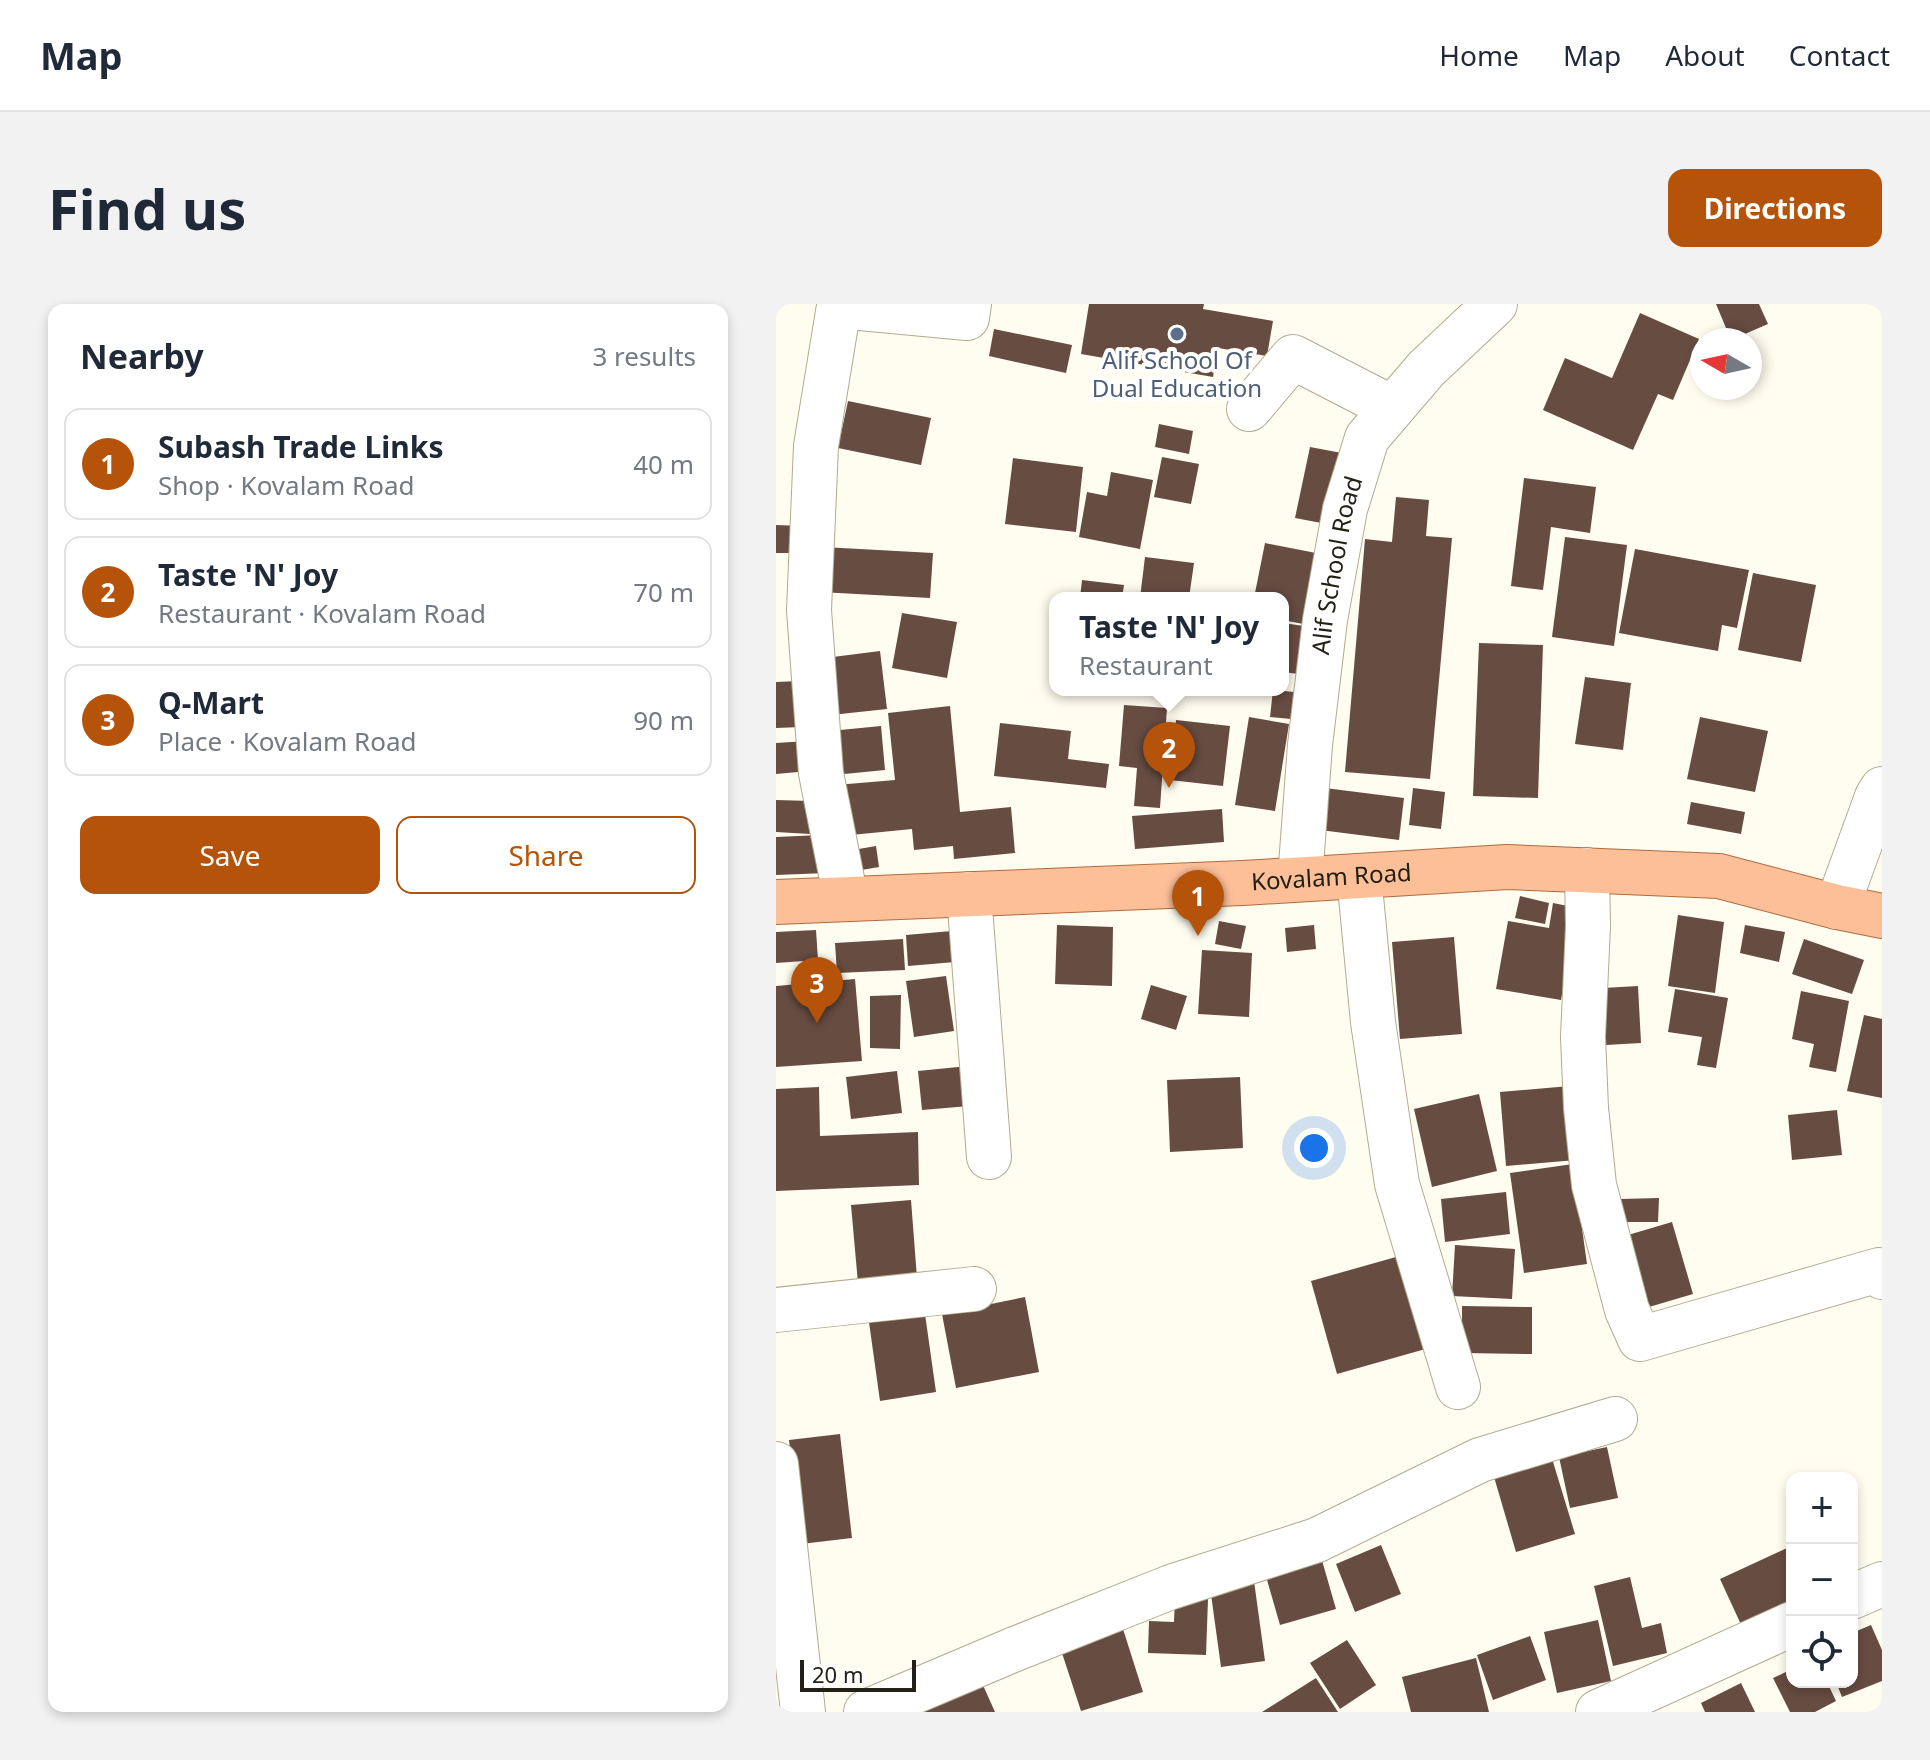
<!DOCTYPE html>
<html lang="en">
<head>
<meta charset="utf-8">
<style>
	:root { --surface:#fff; --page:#f2f2f3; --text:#1f2937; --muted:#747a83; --line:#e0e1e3; --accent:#b45309 }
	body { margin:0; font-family:"Noto Sans",sans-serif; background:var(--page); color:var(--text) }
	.controls { position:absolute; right:24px; bottom:24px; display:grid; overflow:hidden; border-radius:16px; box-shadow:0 4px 12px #0003 }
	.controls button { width:72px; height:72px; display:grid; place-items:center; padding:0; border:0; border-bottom:2px solid var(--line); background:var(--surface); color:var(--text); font:40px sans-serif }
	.compass { position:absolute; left:914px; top:24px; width:72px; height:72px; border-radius:50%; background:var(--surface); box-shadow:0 4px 12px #0003; rotate:279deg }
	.scale { position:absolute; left:24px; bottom:20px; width:116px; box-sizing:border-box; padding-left:8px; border:4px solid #232015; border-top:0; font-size:22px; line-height:28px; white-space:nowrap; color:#232015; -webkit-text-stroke:6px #fff; paint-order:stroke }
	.you { position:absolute; left:538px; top:844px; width:28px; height:28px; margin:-20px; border:6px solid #fff; border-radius:50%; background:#1a73e8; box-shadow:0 0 0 12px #1a73e833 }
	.badge { display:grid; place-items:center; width:52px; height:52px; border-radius:50%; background:var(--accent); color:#fff; font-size:26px; font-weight:700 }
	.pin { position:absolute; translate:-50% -66px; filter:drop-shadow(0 2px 4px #0008) }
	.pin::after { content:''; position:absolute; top:42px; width:28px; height:24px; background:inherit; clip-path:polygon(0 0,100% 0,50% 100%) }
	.popup { position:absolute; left:273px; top:288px; width:240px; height:104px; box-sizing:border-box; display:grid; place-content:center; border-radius:16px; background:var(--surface); filter:drop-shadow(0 2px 6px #0005); font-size:26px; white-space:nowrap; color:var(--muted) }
	.popup b { font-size:30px; color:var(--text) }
	.popup::after { content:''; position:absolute; left:50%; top:100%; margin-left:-16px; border:16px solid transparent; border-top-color:var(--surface) }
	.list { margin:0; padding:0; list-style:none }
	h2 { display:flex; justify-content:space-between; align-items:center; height:104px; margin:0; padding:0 32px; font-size:34px }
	h2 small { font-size:26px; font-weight:400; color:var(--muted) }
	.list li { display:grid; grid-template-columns:52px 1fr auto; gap:24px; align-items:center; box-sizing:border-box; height:112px; margin:0 16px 16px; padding:0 16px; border:2px solid var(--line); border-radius:16px }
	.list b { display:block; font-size:30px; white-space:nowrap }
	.list p { margin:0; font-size:26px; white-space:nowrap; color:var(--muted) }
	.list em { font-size:26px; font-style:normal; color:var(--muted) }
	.actions { display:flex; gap:16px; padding:24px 32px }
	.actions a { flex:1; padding:18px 0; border:2px solid var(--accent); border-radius:16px; text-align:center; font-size:28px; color:var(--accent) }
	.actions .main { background:var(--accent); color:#fff }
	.icon { flex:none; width:44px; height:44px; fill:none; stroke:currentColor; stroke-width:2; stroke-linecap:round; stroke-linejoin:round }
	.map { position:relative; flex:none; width:1106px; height:1408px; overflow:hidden; border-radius:16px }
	header { display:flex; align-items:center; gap:48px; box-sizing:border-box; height:112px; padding:0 40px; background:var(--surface); border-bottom:2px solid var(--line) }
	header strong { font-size:38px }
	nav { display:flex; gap:44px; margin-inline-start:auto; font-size:28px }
	.intro { display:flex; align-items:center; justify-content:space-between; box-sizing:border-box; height:192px; padding:0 48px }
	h1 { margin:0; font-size:56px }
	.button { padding:20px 36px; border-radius:16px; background:var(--accent); color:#fff; font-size:28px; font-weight:700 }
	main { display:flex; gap:48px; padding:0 48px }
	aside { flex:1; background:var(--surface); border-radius:16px; box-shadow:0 4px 12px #0003 }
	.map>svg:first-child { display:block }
</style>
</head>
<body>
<header>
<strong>Map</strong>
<nav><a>Home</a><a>Map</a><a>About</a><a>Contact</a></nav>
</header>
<div class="intro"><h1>Find us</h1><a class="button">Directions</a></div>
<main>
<aside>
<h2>Nearby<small>3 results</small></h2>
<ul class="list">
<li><span class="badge">1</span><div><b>Subash Trade Links</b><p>Shop · Kovalam Road</p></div><em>40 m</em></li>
<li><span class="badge">2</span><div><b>Taste 'N' Joy</b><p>Restaurant · Kovalam Road</p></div><em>70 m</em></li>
<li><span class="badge">3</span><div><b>Q-Mart</b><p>Place · Kovalam Road</p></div><em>90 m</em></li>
</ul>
<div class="actions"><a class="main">Save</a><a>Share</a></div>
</aside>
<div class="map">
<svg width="1106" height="1408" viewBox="0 0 1106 1408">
	<rect width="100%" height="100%" fill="#fffcf0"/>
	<!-- building -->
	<g fill="#674c42">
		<polygon points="313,0 428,0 427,5 497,17 491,52 442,44 437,73 305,50"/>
		<polygon points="940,0 983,0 992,20 955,36"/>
		<polygon points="864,9 923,35 897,96 882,90 857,146 767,106 789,54 836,74"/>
		<polygon points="218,25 296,41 290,69 213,52"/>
		<polygon points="72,97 155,114 145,161 62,144"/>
		<polygon points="383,120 417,127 413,150 379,143"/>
		<polygon points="534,143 571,150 556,221 519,214"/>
		<polygon points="386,153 423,160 415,200 378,193"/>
		<polygon points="237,154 307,163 300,228 229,220"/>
		<polygon points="335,168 377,176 364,245 303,233 311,188 331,192"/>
		<polygon points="748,174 820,183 814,229 775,223 767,286 735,282"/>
		<polygon points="620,193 653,196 650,232 676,234 654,475 569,468 589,235 616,238"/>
		<polygon points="0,221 27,222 26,249 0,249"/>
		<polygon points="789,233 851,241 838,342 776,333"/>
		<polygon points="489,239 545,250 532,321 507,316 507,294 478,294"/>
		<polygon points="47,243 157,249 154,294 44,288"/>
		<polygon points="859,245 973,266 961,324 946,321 942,347 843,329"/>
		<polygon points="369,253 418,259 413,294 364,294"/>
		<polygon points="977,269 1040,281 1025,358 962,346"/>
		<polygon points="306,276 348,281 346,294 304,294"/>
		<polygon points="126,309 181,318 171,374 116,364"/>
		<polygon points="507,319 535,323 530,371 507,368"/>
		<polygon points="703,339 767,341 762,494 697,492"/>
		<polygon points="104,347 111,405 55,411 49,354"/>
		<polygon points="809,373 855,379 847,446 799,440"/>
		<polygon points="23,377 25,423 0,424 0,378"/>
		<polygon points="497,386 529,389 526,416 494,413"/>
		<polygon points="348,401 391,404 384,504 358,502 361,464 343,462"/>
		<polygon points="174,402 184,508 235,503 239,549 178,555 177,542 138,546 136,525 65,532 60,481 119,476 112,409"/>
		<polygon points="473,413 513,420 499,507 459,501"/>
		<polygon points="924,413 992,427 979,488 911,475"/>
		<polygon points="400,416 454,422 447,482 394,476"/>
		<polygon points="224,419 295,427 292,455 333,460 330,484 218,472"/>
		<polygon points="105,422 109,466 58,471 54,427"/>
		<polygon points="31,437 33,467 0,470 0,439"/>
		<polygon points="549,484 628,494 623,536 544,526"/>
		<polygon points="637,484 669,488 665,525 633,521"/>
		<polygon points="0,496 35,497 34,530 0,528"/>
		<polygon points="915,498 969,508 965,530 911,520"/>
		<polygon points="446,505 448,538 359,545 356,512"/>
		<polygon points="45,531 51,569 0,571 0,533"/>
		<polygon points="100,542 103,563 74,568 71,547"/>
		<polygon points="744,592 773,599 769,620 739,614"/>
		<polygon points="777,599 802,604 785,696 720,685 732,617 773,624"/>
		<polygon points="902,611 948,618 939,689 892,682"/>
		<polygon points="443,617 470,622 465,645 439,640"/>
		<polygon points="281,621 337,623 336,682 279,680"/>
		<polygon points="538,621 540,645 511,648 509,624"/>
		<polygon points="969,621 1009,628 1003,658 964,649"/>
		<polygon points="40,626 42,656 0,659 0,628"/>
		<polygon points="187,626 191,657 132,662 130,631"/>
		<polygon points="678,633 686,730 624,735 616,638"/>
		<polygon points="127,635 129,666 61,669 59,639"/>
		<polygon points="1028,635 1088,656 1076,690 1016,670"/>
		<polygon points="426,646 476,649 473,713 422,710"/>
		<polygon points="170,672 178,727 138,733 130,677"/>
		<polygon points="79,675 86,757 0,763 0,682"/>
		<polygon points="375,681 411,692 400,726 365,715"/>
		<polygon points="862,682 865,739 830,741 827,684"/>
		<polygon points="899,685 952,694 940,764 921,761 926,733 892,728"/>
		<polygon points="1025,687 1073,697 1060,768 1033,763 1038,740 1016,735"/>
		<polygon points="125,691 124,745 94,744 94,692"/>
		<polygon points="1088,711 1106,715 1106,794 1071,787"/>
		<polygon points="202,761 205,801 146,806 142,767"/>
		<polygon points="121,767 126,809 75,815 70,773"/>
		<polygon points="464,773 467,844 394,848 391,776"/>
		<polygon points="794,782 800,856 730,862 724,788"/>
		<polygon points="43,783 44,832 142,828 143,881 0,887 0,785"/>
		<polygon points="703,790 721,867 656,883 638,805"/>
		<polygon points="1061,806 1066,851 1016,856 1012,811"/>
		<polygon points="797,860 811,960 748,969 734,869"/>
		<polygon points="730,888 734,930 669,938 665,895"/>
		<polygon points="883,894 882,918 844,918 844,895"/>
		<polygon points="135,896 141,974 82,979 75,901"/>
		<polygon points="896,918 917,990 873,1003 852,931"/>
		<polygon points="679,941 739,945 736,995 676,992"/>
		<polygon points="627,951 653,1044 561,1070 535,977"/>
		<polygon points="249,993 263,1068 180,1084 166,1010"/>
		<polygon points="686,1002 756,1003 756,1050 686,1049"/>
		<polygon points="148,1003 160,1088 104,1097 92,1011"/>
		<polygon points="64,1130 76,1234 25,1240 13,1136"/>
		<polygon points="831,1143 842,1194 794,1204 783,1153"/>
		<polygon points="774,1148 799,1230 740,1248 716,1166"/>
		<polygon points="605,1241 625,1290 579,1308 560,1260"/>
		<polygon points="1011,1244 1016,1255 1016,1305 968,1327 944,1275"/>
		<polygon points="545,1253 560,1305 504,1321 489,1269"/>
		<polygon points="854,1273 866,1324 885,1319 891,1349 837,1362 818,1282"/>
		<polygon points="478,1277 489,1357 445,1363 434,1283"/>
		<polygon points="399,1294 432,1295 430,1351 372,1349 373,1317 398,1318"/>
		<polygon points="822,1316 835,1377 781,1389 768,1328"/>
		<polygon points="1095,1321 1106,1346 1106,1377 1066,1393 1060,1378 1076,1378 1076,1329"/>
		<polygon points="347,1325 367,1388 305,1407 285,1346"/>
		<polygon points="754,1332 770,1376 717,1396 701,1351"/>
		<polygon points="571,1336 600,1381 564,1405 534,1359"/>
		<polygon points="700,1354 713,1408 635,1408 626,1373"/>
		<polygon points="1016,1365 1016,1378 1051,1378 1060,1397 1039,1408 1014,1408 997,1374"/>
		<polygon points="202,1370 219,1408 132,1408"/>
		<polygon points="540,1374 562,1408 486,1408"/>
		<polygon points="965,1379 979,1408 929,1408 925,1399"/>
	</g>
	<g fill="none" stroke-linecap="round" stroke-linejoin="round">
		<defs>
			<g id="minor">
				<polyline points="473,105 517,53 616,104"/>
				<polyline points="811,566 812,622 807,733 810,804 818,881 851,1006 864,1035 1103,966 1106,973"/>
				<polyline points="583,572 597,718 621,880 682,1083"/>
				<path id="s1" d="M524,575L534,441L549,316L569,205L591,134L650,65L719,0"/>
				<polyline points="193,590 213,853"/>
				<polyline points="70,595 45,469 33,306 40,142 63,2 191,14 193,0"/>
				<polyline points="1061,603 1101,493 1106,485"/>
				<polyline points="0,1006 198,985"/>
				<polyline points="0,1160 27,1408"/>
				<polyline points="1076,1293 1106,1280"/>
				<polyline points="90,1408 239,1345 395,1283 541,1236 704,1156 839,1115"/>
				<polyline points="822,1408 1016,1320"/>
			</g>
			<g id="major">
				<path id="s2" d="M0,598L467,579L731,563L943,572L1061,603L1106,612"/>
			</g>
		</defs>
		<!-- minor casing -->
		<use href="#minor" stroke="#b2ab8e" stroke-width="46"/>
		<!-- major casing -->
		<use href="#major" stroke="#af6c3e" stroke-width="46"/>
		<!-- minor -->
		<use href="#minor" stroke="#fff" stroke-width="44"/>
		<!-- major -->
		<use href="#major" stroke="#fdbf98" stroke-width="44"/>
	</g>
	<!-- markers -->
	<circle fill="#5c6f8a" stroke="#fff" stroke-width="3" cx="401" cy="30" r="8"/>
	<g text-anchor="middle" stroke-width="8" stroke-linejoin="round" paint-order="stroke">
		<!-- service labels -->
		<g font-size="24" fill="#4e5e75" stroke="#fff">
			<text x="401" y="65">Alif School Of<tspan x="401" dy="28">Dual Education</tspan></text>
		</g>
		<!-- street labels -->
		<g font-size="24" fill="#232015" stroke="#fff">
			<text dy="8" stroke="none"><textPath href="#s1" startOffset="316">Alif School Road</textPath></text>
			<text dy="8" stroke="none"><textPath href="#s2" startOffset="556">Kovalam Road</textPath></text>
		</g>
	</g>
</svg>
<div class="controls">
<button>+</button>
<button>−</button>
<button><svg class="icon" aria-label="locate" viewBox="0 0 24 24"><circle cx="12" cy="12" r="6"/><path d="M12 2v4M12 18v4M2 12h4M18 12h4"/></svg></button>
</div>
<svg class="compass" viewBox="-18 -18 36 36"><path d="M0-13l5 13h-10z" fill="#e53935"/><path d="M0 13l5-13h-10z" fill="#747a83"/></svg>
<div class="scale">20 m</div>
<div class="you"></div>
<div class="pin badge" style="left:422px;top:632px">1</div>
<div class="pin badge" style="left:393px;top:484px">2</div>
<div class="popup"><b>Taste 'N' Joy</b>Restaurant</div>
<div class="pin badge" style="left:41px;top:719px">3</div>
</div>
</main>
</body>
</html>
